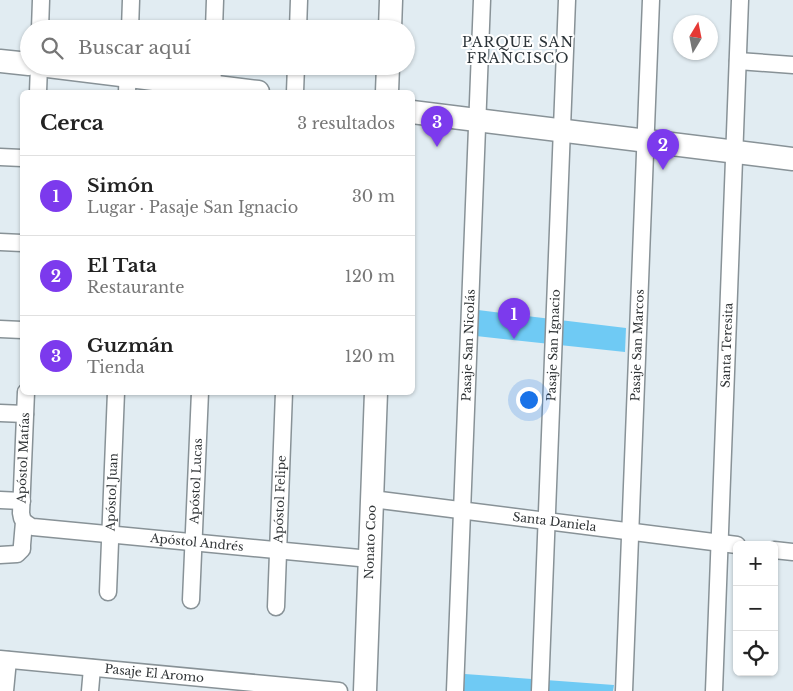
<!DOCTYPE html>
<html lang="es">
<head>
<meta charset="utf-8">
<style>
	:root { --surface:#fff; --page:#f6f6f6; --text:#222; --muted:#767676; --line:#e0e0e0; --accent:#7c3aed }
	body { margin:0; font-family:"Libre Baskerville",serif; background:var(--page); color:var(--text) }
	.controls { position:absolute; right:15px; bottom:15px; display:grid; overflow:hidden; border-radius:8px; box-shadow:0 1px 4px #0004 }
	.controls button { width:45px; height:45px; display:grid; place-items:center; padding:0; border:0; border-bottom:1px solid var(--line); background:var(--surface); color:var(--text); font:25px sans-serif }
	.compass { position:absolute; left:673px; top:15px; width:45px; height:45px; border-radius:50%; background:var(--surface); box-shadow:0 1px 4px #0004; rotate:10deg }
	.you { position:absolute; left:528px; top:399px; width:18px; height:18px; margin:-12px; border:4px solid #fff; border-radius:50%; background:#1a73e8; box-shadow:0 0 0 8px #1a73e833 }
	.badge { display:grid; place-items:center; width:32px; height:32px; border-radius:50%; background:var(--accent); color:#fff; font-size:16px; font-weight:700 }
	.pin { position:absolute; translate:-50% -41px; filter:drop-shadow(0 1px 2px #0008) }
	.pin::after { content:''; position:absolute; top:26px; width:18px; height:15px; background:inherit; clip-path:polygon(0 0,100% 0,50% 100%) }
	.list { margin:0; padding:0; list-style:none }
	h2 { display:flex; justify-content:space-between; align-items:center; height:65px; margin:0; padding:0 20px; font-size:21px }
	h2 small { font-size:16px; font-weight:400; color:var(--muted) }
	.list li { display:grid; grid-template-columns:32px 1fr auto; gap:15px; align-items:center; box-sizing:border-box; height:80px; padding:0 20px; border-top:1px solid var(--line) }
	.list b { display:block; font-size:19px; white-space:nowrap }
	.list p { margin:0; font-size:16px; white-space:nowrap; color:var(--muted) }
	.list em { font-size:16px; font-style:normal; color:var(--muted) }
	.icon { flex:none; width:28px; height:28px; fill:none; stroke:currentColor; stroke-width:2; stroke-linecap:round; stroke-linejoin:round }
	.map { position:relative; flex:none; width:793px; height:691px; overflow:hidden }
	.search { position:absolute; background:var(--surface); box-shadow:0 1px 4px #0004; left:20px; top:20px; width:395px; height:55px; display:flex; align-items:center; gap:12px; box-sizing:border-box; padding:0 18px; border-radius:28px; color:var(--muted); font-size:19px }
	.panel { position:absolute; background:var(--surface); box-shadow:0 1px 4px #0004; left:20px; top:90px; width:395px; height:305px; border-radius:8px }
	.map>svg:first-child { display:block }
</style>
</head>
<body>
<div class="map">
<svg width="793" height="691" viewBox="0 0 793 691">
	<rect width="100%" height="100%" fill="#e1ecf2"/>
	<!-- green -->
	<g fill="#6fcaf4">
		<polygon points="478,310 626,328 625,352 476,336"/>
		<polygon points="465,674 614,685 613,691 463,691"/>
	</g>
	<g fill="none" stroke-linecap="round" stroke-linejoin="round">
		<defs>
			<g id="street">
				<polyline points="40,29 41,0"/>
				<polyline points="130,29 131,0"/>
				<polyline points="214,29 215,0"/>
				<polyline points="298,29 299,0"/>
				<polyline points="738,61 793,65"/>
				<polyline points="38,92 39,66"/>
				<polyline points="127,92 128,66"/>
				<polyline points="212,92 213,66"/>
				<polyline points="295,92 296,66"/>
				<polyline points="0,157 22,158"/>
				<polyline points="0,242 22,243"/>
				<polyline points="0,329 22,330"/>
				<polyline points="0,413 25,414"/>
				<path id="s1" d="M372,499L737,545"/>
				<polyline points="0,500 22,501"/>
				<path id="s2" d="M24,522L30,526L33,527L370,559"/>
				<polyline points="774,550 793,552"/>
				<path id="s3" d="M0,555L17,554L22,549V545L24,522L22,518L21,513L26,392"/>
				<path id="s4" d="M108,592L116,392"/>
				<path id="s5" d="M191,600L200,392"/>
				<path id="s6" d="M276,607L284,392"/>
				<path id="s7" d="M0,659L339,691"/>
				<polyline points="5,691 8,660"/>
				<polyline points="90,691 92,668"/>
				<path id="s8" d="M455,691L482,0"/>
				<path id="s9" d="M540,691L567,0"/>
				<path id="s10" d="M624,691L651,0"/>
				<path id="s11" d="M714,691L740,0"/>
			</g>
			<g id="secondary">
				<polyline points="390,29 391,0"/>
				<polyline points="0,61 29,64"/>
				<polyline points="48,66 258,92"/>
				<polyline points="387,92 388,66"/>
				<polyline points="412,112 793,159"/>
				<path id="s12" d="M365,691L376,392"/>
			</g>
		</defs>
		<!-- street casing -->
		<use href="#street" stroke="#889297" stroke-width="19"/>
		<!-- secondary casing -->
		<use href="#secondary" stroke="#889297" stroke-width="25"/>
		<!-- street -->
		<use href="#street" stroke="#fff" stroke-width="16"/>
		<!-- secondary -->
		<use href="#secondary" stroke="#fff" stroke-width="22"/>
	</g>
	<g text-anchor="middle" stroke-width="4" stroke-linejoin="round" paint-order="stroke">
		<!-- street labels -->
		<g font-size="12" fill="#303436" stroke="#fff">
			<text dy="4" stroke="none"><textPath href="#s10" startOffset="346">Pasaje San Marcos</textPath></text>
			<text dy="4" stroke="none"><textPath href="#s11" startOffset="346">Santa Teresita</textPath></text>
			<text dy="4" stroke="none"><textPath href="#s8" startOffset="346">Pasaje San Nicolás</textPath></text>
			<text dy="4" stroke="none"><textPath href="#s9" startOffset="346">Pasaje San Ignacio</textPath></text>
			<text dy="4" stroke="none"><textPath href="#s3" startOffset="116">Apóstol Matías</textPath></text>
			<text dy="4" stroke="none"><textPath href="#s5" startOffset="119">Apóstol Lucas</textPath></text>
			<text dy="4" stroke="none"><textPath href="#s4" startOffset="100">Apóstol Juan</textPath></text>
			<text dy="4" stroke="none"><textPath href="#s6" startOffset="108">Apóstol Felipe</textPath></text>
			<text dy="4" stroke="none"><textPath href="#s1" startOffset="184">Santa Daniela</textPath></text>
			<text dy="4" stroke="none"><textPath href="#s12" startOffset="149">Nonato Coo</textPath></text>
			<text dy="4" stroke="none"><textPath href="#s2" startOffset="175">Apóstol Andrés</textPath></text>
			<text dy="4" stroke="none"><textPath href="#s7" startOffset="155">Pasaje El Aromo</textPath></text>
		</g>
		<!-- neighbourhood labels -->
		<g font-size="14" letter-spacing="1" fill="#2c3439" stroke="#fff">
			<text x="518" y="47">PARQUE SAN<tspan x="518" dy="16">FRANCISCO</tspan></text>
		</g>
	</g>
</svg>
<div class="controls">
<button>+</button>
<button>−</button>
<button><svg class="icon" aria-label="locate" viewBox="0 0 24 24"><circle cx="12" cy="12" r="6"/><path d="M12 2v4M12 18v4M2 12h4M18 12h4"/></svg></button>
</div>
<svg class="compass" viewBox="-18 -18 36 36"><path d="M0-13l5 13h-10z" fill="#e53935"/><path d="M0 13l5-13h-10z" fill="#767676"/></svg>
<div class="you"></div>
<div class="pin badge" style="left:514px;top:339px">1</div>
<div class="pin badge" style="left:663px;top:170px">2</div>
<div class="pin badge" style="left:437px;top:147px">3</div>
<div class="search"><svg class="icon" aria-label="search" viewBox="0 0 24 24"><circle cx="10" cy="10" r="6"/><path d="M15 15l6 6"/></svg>Buscar aquí</div>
<section class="panel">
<h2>Cerca<small>3 resultados</small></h2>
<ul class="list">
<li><span class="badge">1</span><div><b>Simón</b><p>Lugar · Pasaje San Ignacio</p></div><em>30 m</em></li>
<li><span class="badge">2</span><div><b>El Tata</b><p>Restaurante</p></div><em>120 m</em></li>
<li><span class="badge">3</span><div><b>Guzmán</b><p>Tienda</p></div><em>120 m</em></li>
</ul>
</section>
</div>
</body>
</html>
